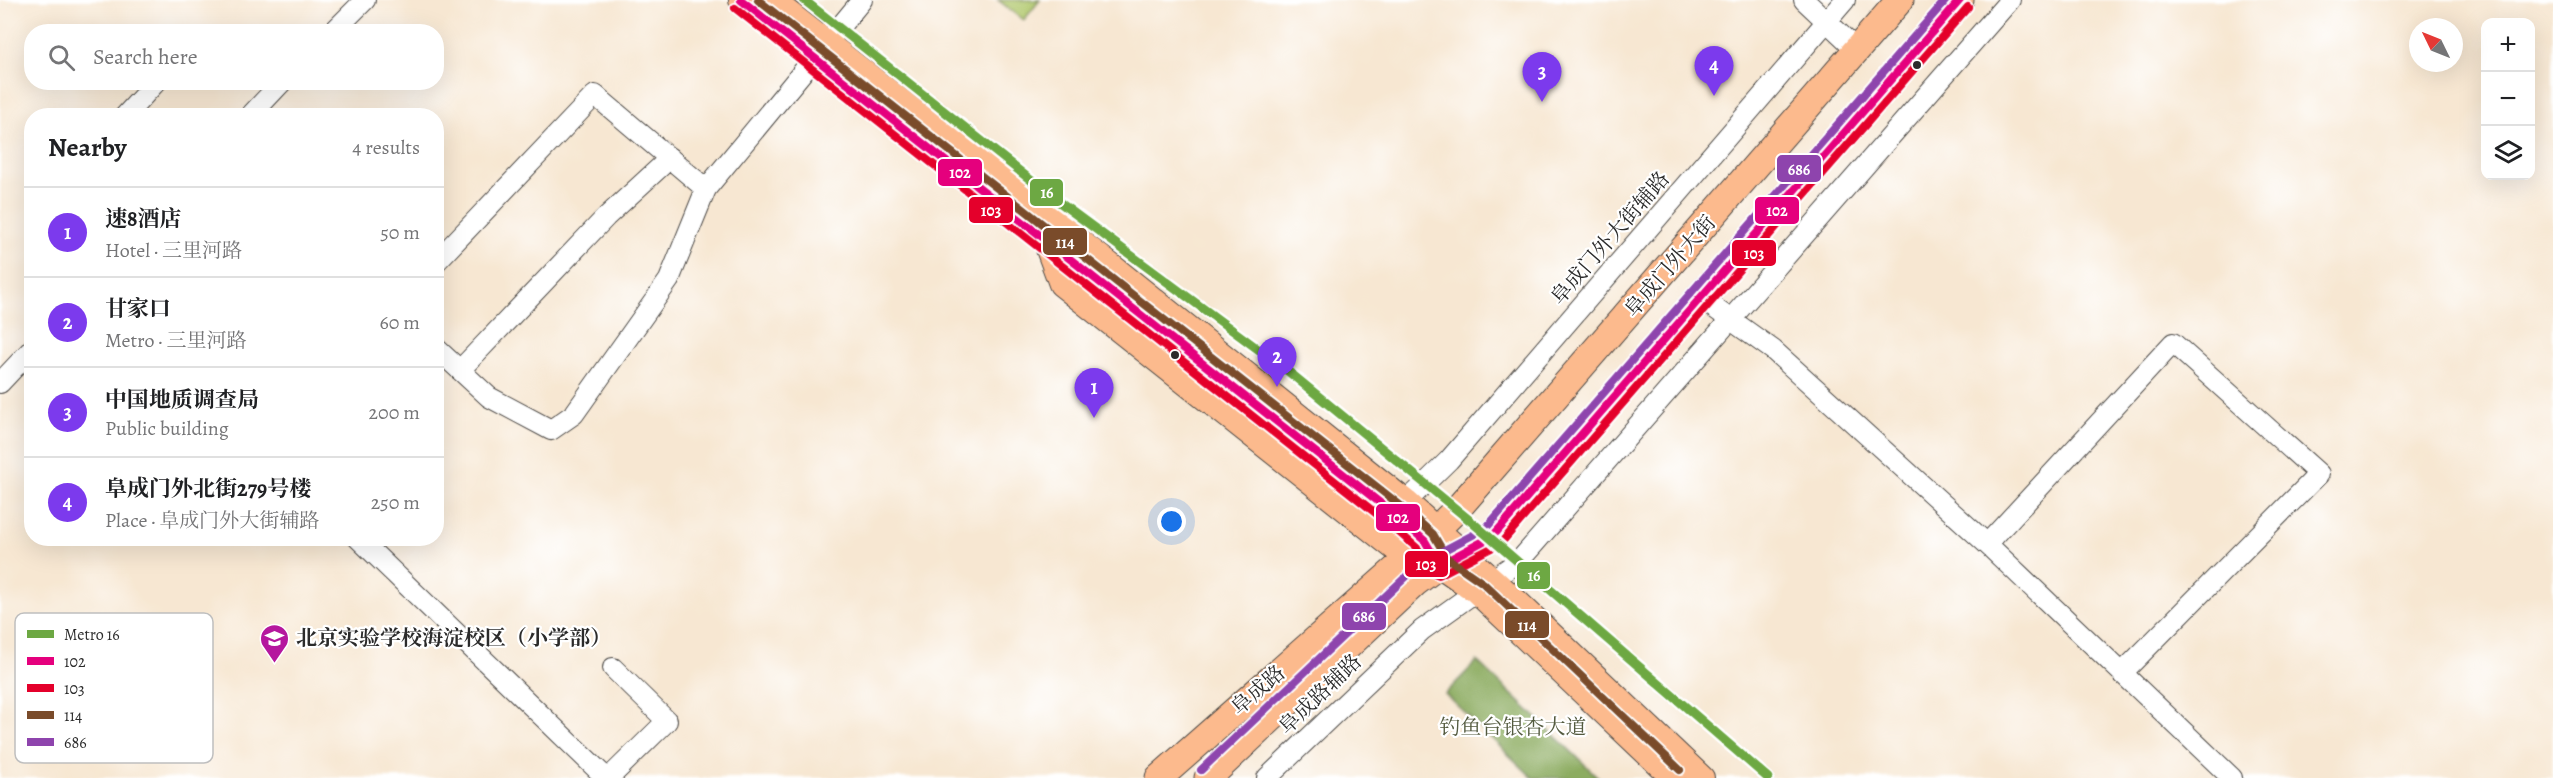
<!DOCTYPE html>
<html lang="en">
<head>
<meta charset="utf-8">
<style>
	:root { --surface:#fff; --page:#f2f2f2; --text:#202124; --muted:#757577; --line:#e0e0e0; --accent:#7c3aed }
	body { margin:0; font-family:Alegreya,"Noto Serif SC",serif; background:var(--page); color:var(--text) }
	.controls { position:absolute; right:18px; top:18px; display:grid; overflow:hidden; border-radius:12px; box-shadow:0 6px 24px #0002 }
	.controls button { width:54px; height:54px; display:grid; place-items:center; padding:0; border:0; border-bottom:2px solid var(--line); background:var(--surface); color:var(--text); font:30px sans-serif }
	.compass { position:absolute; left:2409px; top:18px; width:54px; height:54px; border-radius:50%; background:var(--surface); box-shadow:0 6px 24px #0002; rotate:313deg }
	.you { position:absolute; left:1172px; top:522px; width:21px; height:21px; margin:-15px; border:4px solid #fff; border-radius:50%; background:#1a73e8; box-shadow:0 0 0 9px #1a73e833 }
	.badge { display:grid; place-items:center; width:39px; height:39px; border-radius:50%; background:var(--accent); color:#fff; font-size:20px; font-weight:700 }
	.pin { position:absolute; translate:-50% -50px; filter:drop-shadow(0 2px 3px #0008) }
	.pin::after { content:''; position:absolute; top:32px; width:21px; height:18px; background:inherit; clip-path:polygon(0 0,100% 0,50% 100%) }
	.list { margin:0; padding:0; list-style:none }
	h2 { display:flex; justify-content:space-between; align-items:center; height:78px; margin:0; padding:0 24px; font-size:26px }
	h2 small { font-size:20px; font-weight:400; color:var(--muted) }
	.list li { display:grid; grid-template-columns:39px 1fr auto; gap:18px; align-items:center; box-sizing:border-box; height:90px; padding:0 24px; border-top:2px solid var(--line) }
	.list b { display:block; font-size:22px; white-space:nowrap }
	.list p { margin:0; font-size:20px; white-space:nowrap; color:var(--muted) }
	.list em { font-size:20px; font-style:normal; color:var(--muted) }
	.icon { flex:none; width:33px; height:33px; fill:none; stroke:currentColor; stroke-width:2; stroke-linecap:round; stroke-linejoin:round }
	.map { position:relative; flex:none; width:2553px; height:778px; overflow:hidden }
	.search { position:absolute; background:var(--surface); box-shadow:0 6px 24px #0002; left:24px; top:24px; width:420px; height:66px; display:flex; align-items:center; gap:15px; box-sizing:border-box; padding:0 21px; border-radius:24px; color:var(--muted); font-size:22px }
	.panel { position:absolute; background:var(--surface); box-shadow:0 6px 24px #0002; left:24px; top:108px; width:420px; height:438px; border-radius:24px }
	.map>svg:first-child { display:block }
</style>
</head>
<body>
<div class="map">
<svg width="2553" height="778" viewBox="0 0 2553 778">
	<rect width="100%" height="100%" fill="#fff"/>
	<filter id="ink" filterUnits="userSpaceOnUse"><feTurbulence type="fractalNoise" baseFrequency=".0167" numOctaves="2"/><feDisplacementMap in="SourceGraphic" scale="12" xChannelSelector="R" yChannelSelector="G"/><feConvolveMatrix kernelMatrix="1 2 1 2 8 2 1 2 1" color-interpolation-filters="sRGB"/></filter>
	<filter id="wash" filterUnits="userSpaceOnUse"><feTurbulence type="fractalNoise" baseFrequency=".008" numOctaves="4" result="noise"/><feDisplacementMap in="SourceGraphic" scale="24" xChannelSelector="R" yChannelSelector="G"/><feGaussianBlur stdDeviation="1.35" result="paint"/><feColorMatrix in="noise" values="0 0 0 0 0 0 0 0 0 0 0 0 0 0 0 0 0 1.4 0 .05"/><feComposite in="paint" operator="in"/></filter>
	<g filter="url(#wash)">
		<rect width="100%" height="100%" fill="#f7e7d2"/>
		<!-- green -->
		<polygon fill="#b1c86d" stroke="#6e7a4c" stroke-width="1.5" points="998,0 1040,0 1024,20"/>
		<!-- forest -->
		<polygon fill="#8cac60" stroke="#5c6c46" stroke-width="1.5" points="1477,661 1599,778 1533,778 1445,694"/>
	</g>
	<g filter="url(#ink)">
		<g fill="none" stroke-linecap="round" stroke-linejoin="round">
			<defs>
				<g id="minor">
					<polyline points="1804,0 1857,50"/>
					<polyline points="333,32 365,0"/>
					<polyline points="125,116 156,82"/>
					<polyline points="250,116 282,82"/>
					<polyline points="436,262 595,95 706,189"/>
					<polyline points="1699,297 1773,350 1987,544 2232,778"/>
					<polyline points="436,348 489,397 551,430 574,414 669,280 706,189 862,0"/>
					<polyline points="460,370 606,217 670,158"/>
					<polyline points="0,383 32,349"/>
					<polyline points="1406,502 1449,460 1845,0"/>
					<polyline points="358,538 606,778"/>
					<polyline points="1987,544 2173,343 2319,474 2122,673"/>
					<polyline points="609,778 667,721 613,668"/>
					<polyline points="1267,778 1422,630 1520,560 2010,0"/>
				</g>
				<g id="major">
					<polyline points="741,0 1394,514 1425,541 1435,558"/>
					<polyline points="772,0 1109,264 1406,502 1512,597 1702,778"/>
					<polyline points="1045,241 1061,284 1407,558 1439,565 1476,591 1673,778"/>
				</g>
				<g id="highway">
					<polyline points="1159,778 1396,569 1459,507 1900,0"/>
					<polyline points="1208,778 1415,583 1439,565 1493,536 1699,297 1960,0"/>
				</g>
			</defs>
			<!-- minor casing -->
			<use href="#minor" stroke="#4a4744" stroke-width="22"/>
			<!-- major casing -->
			<use href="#major" stroke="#4a4744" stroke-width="26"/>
			<!-- highway casing -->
			<use href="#highway" stroke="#4a4744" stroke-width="29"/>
			<!-- minor -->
			<use href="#minor" stroke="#fff" stroke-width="20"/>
			<!-- major -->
			<use href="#major" stroke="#fcba8d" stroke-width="24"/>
			<!-- highway -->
			<use href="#highway" stroke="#fcba8d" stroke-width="27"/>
			<defs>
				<polyline id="bus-1" points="741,0 1394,514 1425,541 1439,565 1493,536 1960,0"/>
				<polyline id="bus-2" points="735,8 1387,522 1417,548 1431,572 1439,575 1501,543 1968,7"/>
				<polyline id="bus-3" points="758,0 1401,506 1433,534 1447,558 1483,583 1680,770"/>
				<polyline id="bus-4" points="1201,770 1408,575 1433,556 1486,528 1946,0"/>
			</defs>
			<!-- bus-1 casing -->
			<use href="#bus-1" stroke="#fff" stroke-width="12"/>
			<!-- bus-2 casing -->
			<use href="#bus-2" stroke="#fff" stroke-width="12"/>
			<!-- bus-3 casing -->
			<use href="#bus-3" stroke="#fff" stroke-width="12"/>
			<!-- bus-4 casing -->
			<use href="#bus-4" stroke="#fff" stroke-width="12"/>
			<!-- bus-1 -->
			<use href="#bus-1" stroke="#e5007d" stroke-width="8"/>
			<!-- bus-2 -->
			<use href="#bus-2" stroke="#e4002b" stroke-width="8"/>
			<!-- bus-3 -->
			<use href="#bus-3" stroke="#7a4b2a" stroke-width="8"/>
			<!-- bus-4 -->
			<use href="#bus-4" stroke="#8e44ad" stroke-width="8"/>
			<defs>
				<polyline id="metro-1" points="804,0 1051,196 1289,372 1473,523 1768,778"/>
			</defs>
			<!-- metro-1 casing -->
			<use href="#metro-1" stroke="#fff" stroke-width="14"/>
			<!-- metro-1 -->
			<use href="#metro-1" stroke="#6da843" stroke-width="9"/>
		</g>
	</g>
	<!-- icons -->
	<defs>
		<symbol id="school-pin" viewBox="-11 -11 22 30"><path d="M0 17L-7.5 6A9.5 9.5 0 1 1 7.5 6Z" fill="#b5179e" stroke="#fff"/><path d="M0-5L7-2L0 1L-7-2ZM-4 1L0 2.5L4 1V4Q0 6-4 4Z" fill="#fff"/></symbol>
	</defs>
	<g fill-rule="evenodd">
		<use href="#school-pin" x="258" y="622" width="33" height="45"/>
	</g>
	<!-- markers -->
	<g fill="#2b2b2b" stroke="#fff" stroke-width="2">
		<circle cx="1917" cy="65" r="5"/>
		<circle cx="1175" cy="355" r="5"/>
	</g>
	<g text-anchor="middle" stroke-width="4.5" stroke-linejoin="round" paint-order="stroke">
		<!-- street labels -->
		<g font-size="21" fill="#2b2b2b" stroke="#fff">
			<text transform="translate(1610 238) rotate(-49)" y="7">阜成门外大街辅路</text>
			<text transform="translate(1670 266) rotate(-49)" y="7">阜成门外大街</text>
			<text transform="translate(1258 690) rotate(-41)" y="7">阜成路</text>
			<text transform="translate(1320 694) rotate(-44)" y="7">阜成路辅路</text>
		</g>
		<!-- poi labels -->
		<g font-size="21" font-weight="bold" fill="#2b2b2b" stroke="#fff" text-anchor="start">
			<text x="296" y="645">北京实验学校海淀校区（小学部）</text>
		</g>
		<!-- park labels -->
		<g font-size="21" fill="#535a3f" stroke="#fff">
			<text x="1513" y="734">钓鱼台银杏大道</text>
		</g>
	</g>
	<!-- legend -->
	<rect x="15" y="613" width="198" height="150" rx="9" fill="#fff" stroke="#bfbfbf" stroke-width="1.5"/>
	<rect x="27" y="630" width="27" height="8" fill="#6da843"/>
	<rect x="27" y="657" width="27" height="8" fill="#e5007d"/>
	<rect x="27" y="684" width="27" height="8" fill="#e4002b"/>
	<rect x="27" y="711" width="27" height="8" fill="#7a4b2a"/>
	<rect x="27" y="738" width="27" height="8" fill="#8e44ad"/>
	<g font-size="16" fill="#2b2b2b">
		<text x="64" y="640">Metro 16</text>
		<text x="64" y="667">102</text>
		<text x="64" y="694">103</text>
		<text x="64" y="721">114</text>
		<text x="64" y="748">686</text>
	</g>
	<g stroke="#fff" stroke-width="2">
		<rect x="1776" y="154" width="46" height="29" rx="6" fill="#8e44ad"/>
		<rect x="937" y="158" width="46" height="29" rx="6" fill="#e5007d"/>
		<rect x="1029" y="178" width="35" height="29" rx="6" fill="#6da843"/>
		<rect x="968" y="196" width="46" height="28" rx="6" fill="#e4002b"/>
		<rect x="1754" y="196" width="46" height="29" rx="6" fill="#e5007d"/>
		<rect x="1042" y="227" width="46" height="29" rx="6" fill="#7a4b2a"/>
		<rect x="1731" y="239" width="46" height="28" rx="6" fill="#e4002b"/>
		<rect x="1375" y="503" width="46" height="29" rx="6" fill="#e5007d"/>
		<rect x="1404" y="550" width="45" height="28" rx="6" fill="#e4002b"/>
		<rect x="1516" y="561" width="35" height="29" rx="6" fill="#6da843"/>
		<rect x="1341" y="602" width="46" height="29" rx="6" fill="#8e44ad"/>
		<rect x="1504" y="610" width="46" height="29" rx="6" fill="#7a4b2a"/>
	</g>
	<g font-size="16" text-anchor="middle" font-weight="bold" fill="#fff">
		<text x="1799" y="175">686</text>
		<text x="960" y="178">102</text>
		<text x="1047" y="198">16</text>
		<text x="991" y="216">103</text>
		<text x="1777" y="216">102</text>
		<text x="1065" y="248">114</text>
		<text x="1754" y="259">103</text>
		<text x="1398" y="523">102</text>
		<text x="1426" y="570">103</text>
		<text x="1534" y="581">16</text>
		<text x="1364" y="622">686</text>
		<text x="1527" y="631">114</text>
	</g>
</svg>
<div class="controls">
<button>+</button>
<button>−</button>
<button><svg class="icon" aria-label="layers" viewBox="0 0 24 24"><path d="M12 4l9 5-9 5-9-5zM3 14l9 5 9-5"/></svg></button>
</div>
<svg class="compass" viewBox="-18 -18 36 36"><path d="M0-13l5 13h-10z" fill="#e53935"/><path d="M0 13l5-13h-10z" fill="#757577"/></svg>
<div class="you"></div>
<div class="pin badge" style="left:1094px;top:418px">1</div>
<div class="pin badge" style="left:1277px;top:387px">2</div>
<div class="pin badge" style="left:1542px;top:102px">3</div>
<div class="pin badge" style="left:1714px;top:96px">4</div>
<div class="search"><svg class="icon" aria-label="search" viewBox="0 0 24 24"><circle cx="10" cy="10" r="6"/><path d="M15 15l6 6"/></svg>Search here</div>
<section class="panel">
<h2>Nearby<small>4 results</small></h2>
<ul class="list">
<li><span class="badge">1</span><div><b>速8酒店</b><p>Hotel · 三里河路</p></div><em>50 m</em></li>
<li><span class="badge">2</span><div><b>甘家口</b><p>Metro · 三里河路</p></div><em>60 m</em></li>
<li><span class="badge">3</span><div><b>中国地质调查局</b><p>Public building</p></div><em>200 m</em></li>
<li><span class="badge">4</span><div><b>阜成门外北街279号楼</b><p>Place · 阜成门外大街辅路</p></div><em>250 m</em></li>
</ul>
</section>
</div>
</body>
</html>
